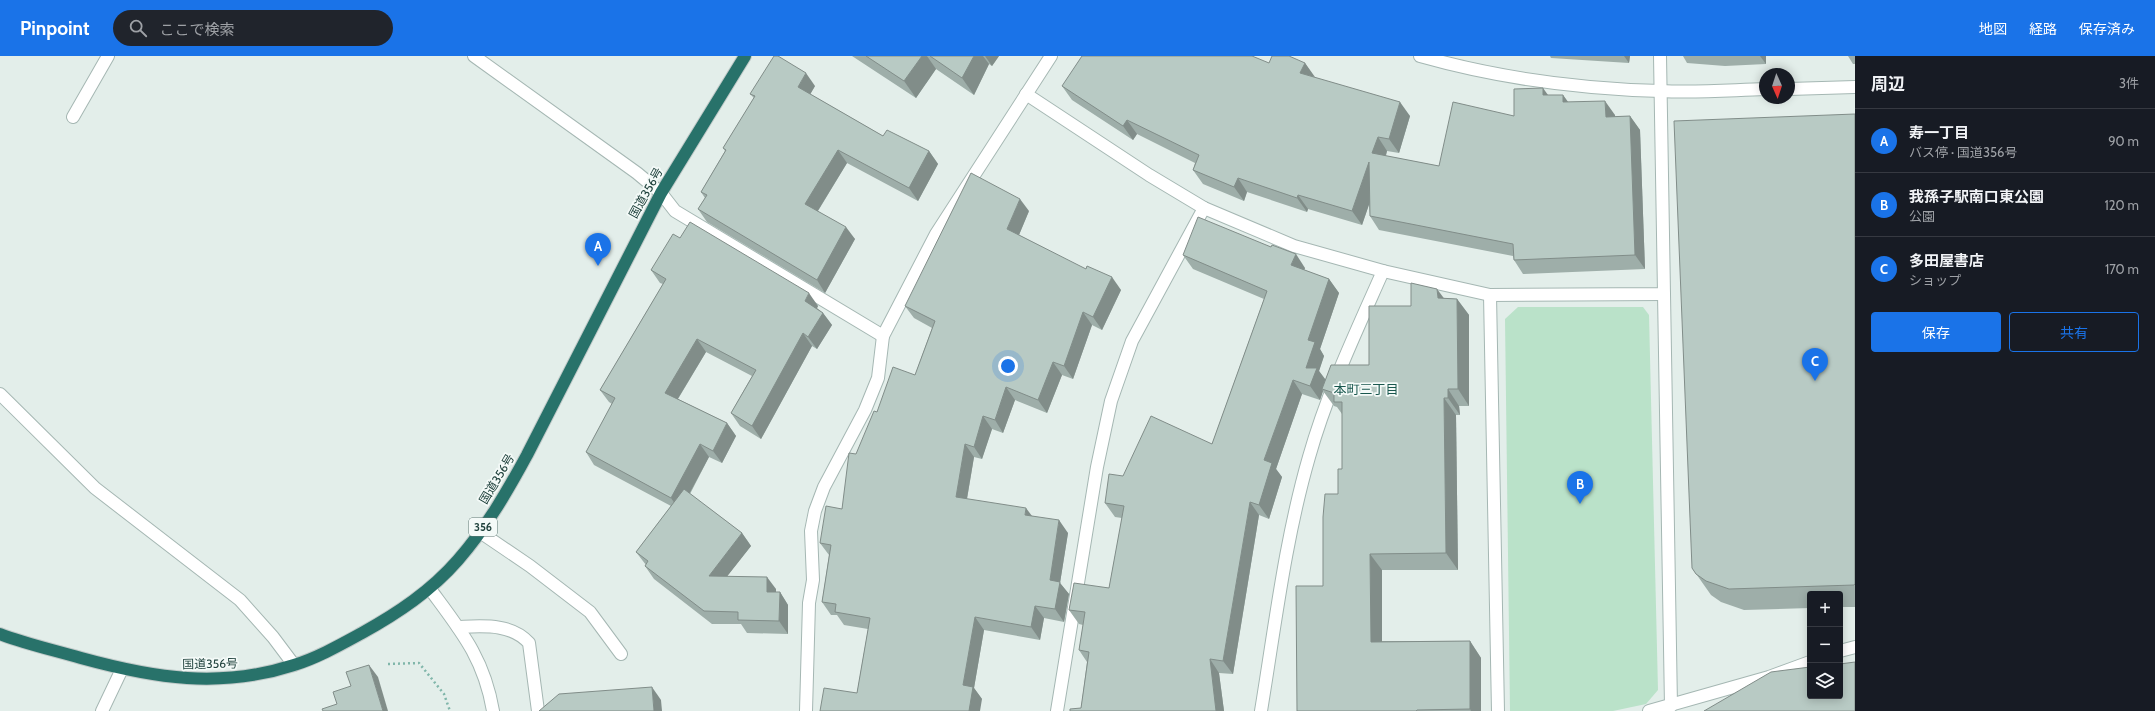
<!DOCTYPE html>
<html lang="ja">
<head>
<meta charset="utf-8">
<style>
	:root { --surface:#171b24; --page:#20242c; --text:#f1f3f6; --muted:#9ea1a6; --line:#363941; --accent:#1a73e8 }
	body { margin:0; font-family:Cabin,"Noto Sans JP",sans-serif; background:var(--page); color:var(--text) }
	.controls { position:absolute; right:12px; bottom:12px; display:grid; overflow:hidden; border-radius:4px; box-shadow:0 2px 10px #0003 }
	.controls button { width:36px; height:36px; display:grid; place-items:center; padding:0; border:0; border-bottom:1px solid var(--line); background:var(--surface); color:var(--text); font:20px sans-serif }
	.compass { position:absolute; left:1759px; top:12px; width:36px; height:36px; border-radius:50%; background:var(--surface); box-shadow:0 2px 10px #0003; rotate:177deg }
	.you { position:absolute; left:1008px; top:310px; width:14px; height:14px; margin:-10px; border:3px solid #fff; border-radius:50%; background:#1a73e8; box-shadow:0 0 0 6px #1a73e833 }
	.badge { display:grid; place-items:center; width:26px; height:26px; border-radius:50%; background:var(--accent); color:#fff; font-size:13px; font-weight:700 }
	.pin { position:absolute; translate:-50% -33px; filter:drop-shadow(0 1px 2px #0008) }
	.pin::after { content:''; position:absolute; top:21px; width:14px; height:12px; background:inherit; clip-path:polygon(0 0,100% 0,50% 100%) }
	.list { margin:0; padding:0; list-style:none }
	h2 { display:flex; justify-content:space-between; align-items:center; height:52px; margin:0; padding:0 16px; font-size:17px }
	h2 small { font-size:13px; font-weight:400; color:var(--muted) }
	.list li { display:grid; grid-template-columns:26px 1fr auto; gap:12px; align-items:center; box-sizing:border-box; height:64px; padding:0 16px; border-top:1px solid var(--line) }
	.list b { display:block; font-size:15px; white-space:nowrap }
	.list p { margin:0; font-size:13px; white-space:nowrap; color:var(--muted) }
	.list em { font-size:13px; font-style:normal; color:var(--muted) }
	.actions { display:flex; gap:8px; padding:12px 16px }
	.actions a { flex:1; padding:9px 0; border:1px solid var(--accent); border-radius:4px; text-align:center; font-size:14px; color:var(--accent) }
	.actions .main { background:var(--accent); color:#fff }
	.icon { flex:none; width:22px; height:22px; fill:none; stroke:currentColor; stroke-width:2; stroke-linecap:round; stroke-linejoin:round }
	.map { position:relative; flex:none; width:1855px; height:655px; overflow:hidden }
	header { display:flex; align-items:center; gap:24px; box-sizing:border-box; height:56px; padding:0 20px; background:var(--accent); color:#fff }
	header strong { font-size:19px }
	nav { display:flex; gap:22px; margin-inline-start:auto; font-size:14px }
	.search { width:280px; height:36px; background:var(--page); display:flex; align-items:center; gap:10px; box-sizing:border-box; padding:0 14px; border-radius:22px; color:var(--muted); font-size:15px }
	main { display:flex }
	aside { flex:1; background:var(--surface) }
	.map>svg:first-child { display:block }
</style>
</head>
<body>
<header>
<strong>Pinpoint</strong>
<div class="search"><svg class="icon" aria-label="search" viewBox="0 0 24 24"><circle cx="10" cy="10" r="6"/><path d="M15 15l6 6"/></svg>ここで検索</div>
<nav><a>地図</a><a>経路</a><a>保存済み</a></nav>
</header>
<main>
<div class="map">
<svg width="1855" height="655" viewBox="0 0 1855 655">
	<rect width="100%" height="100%" fill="#e3eeea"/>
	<!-- green -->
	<polygon fill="#bae2c9" points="1518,251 1643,251 1649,259 1658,634 1646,648 1613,655 1510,655 1505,263"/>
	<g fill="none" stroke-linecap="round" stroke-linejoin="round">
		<defs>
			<g id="minor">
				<polyline points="474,0 637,117 661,137 675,155 883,280 936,178 1051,0"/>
				<path d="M1420,0C1498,22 1581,33 1661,35C1696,37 1731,34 1765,33"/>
				<polyline points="1789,33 1855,31"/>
				<polyline points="1026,38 1149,119 1204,152 1294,190 1383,215 1490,239 1664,238 1660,0"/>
				<polyline points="73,61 108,0"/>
				<polyline points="1664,238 1671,650"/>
				<polyline points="1490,239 1498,655"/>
				<polyline points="0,338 95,432 240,544 273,581 294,609"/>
				<polyline points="480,476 530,510 590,556 621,598"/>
				<path d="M430,533C461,575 484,602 493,655"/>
				<path d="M458,571C483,570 511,567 529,587L538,655"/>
				<polyline points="1840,595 1855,591"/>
				<polyline points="102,655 122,613"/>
				<polyline points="806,655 809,547 813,524 811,475 815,455 824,431 865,354 878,322 883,280"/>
				<polyline points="1057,655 1097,411 1111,345 1132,285 1204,152"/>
				<path d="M1261,655C1275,570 1285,484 1309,401C1327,337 1356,276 1383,215"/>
				<polyline points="1649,655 1769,621 1810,606"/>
			</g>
			<path id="highway" d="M0,578C26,588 54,594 81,602C154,622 220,633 294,609C317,602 340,589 362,577C398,557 431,535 458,504C486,472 507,436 527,399L661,137L745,0"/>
		</defs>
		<!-- minor casing -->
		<use href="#minor" stroke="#a5b7b3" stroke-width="14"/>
		<!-- highway casing -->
		<use href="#highway" stroke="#c1cac9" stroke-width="14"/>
		<!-- path -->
		<polyline stroke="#80b6aa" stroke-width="2.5" stroke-dasharray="2 3" stroke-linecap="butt" points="388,608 419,607 444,638 450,655"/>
		<!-- minor -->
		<use href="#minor" stroke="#fff" stroke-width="12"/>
		<!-- highway -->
		<use href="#highway" stroke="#28726a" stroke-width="12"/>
	</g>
	<!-- wall -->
	<g fill="#9eaea9">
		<polygon points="852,0 999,0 992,10 989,8 974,39 936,13 916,42"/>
		<polygon points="1550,0 1630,0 1629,7 1551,2"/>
		<polygon points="1683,0 1766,0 1766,8 1725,10 1687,7"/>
		<polygon points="1848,0 1855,0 1855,8 1853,8"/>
		<polygon points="1269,7 1305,7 1314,21 1410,60 1399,97 1387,95 1386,100 1439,110 1514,60 1548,39 1563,39 1568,46 1615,59 1615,61 1630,60 1640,74 1645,213 1523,218 1514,204 1513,200 1379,174 1370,160 1369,148 1362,169 1308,153 1307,156 1247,136 1244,145 1203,128 1193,114 1195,107 1137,78 1133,84 1072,44 1062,30"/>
		<polygon points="815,30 810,38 883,80 929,95 938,108 918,145 847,107 818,155 855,183 825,237 707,166 698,153 705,142 701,136 725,95 723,92 754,42 750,38"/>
		<polygon points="1855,58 1855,551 1840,551 1840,538 1810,538 1810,552 1744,554 1721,546 1711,539 1692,512"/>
		<polygon points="1029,155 1019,179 1121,234 1102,274 1092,269 1073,323 1062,319 1047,357 1015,344 1003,377 992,373 982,403 974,401 967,443 1032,460 1068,477 1060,527 1069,538 1064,566 1044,562 1040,584 984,574 974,632 982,643 857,637 868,573 844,569 837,559 831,559 822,546 829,499 820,487 842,453 856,398 877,356 915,319 932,272 914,262 905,250"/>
		<polygon points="680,182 818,250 817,252 823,257 832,269 817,293 812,290 761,383 740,370 731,357 752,320 706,296 678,343 727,367 736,380 722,407 709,401 690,438 742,477 751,490 727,520 776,533 776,536 780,536 788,549 788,578 747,577 741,568 712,568 654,523 645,510 646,509 636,496 671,450 594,409 586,396 612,348 609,346 600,334 663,228 660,227 651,214"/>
		<polygon points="1183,199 1305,212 1304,214 1329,223 1339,237 1320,293 1324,300 1319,315 1326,324 1369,309 1411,250 1444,242 1457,243 1469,259 1469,350 1459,350 1460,359 1456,359 1458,514 1382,514 1382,585 1470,585 1481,602 1481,655 1297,655 1323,530 1342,413 1342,358 1337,351 1334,350 1323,335 1320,344 1302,338 1276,413 1282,421 1269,463 1259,459 1233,618 1219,617 1224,655 1070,655 1081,652 1087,606 1079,594 1083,569 1079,568 1069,554 1109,532 1122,462 1115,461 1105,447 1123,420 1212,388 1264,243 1193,213"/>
	</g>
	<!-- shaded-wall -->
	<g fill="#818d89">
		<polygon points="922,0 927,0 936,13 916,42 904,25"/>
		<polygon points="974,0 983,0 989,8 974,39 962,22"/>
		<polygon points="985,0 999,0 992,10"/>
		<polygon points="1624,0 1630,0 1629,7"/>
		<polygon points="1760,0 1766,0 1766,8"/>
		<polygon points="1305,7 1315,21 1300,17"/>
		<polygon points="806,17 815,30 807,44 798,31"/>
		<polygon points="1543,32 1553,46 1543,39"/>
		<polygon points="1563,39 1573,53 1563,46"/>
		<polygon points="1605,45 1615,59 1616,75 1606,61"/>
		<polygon points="1400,46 1410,60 1399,97 1389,83"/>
		<polygon points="1630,60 1640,74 1645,213 1635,199"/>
		<polygon points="1127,64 1137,78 1133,84 1123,70"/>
		<polygon points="1378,81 1387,95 1382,111 1372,97"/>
		<polygon points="838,94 847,107 814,161 805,148"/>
		<polygon points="929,95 938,108 918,145 909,132"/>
		<polygon points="1369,106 1379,120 1362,169 1352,155"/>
		<polygon points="1238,122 1247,136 1244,145 1234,131"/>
		<polygon points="1298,139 1308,153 1307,156 1297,142"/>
		<polygon points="1020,143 1029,155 1016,186 1007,173"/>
		<polygon points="846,171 855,183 825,237 817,224"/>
		<polygon points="1296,198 1305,212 1301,223 1291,209"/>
		<polygon points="1112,221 1121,234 1102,274 1093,261"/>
		<polygon points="1329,223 1339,237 1320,293 1324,300 1319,315 1327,326 1322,333 1323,335 1320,344 1310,330 1306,312 1308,284"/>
		<polygon points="1437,233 1449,249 1438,242"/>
		<polygon points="809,237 818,250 814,258 805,245"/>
		<polygon points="1457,243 1469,259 1469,350 1458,333"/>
		<polygon points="1083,256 1092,269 1073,323 1064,310"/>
		<polygon points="823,257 832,269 817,293 808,281"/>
		<polygon points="803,277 812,290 761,383 752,370"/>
		<polygon points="697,283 706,296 674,349 665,337"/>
		<polygon points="1053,306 1062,319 1047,357 1038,344"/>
		<polygon points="1293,324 1302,338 1276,413 1282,421 1269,463 1259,449 1264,404"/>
		<polygon points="1006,331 1015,344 1003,377 995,364"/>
		<polygon points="1448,333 1459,350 1460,359 1448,342"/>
		<polygon points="1444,342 1456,359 1458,514 1446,497"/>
		<polygon points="983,360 992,373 982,403 974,391"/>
		<polygon points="727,367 736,380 722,407 713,395"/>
		<polygon points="700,388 709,401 680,455 671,442"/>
		<polygon points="965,388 974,401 965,454 956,441"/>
		<polygon points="1250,446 1259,459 1233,618 1223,605"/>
		<polygon points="1026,452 1035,464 1025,459"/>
		<polygon points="1059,464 1068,477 1060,527 1069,538 1064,566 1055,553 1050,524"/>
		<polygon points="742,477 751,490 718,532 709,520"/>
		<polygon points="1370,498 1382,514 1382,602 1371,586"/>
		<polygon points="767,521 776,533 776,549 767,536"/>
		<polygon points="780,536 788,549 788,578 779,565"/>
		<polygon points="1035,550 1044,562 1040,584 1031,571"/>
		<polygon points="975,561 984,574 974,632 982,643 980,655 969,655 963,629"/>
		<polygon points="1470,585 1481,602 1481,655 1471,655 1470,653"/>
		<polygon points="1210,603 1219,617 1224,655 1216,655"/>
		<polygon points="369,609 378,621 388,655 383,655"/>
		<polygon points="652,631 661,644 662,655 654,655"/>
	</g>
	<!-- building -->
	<g fill="#b8cac4" stroke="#818d89">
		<polygon points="774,0 778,0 806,17 798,31 883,80 887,74 929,95 909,132 838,94 805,148 846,171 817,224 698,153 707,139 701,136 726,94 723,92 755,40 750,38"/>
		<polygon points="866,0 922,0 904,25"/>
		<polygon points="930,0 974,0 962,22"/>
		<polygon points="1082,0 1252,0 1269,7 1272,0 1289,0 1305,7 1300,17 1400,46 1389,83 1378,81 1372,97 1439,110 1453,46 1514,60 1514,33 1543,32 1543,39 1563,39 1563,46 1605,45 1606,61 1630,60 1635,199 1514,204 1513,188 1370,160 1369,106 1352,155 1298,139 1297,142 1238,122 1234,131 1193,114 1199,99 1127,64 1123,70 1062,30"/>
		<polygon points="1855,58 1855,528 1854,529 1729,533 1706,525 1696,518 1692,512 1674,65"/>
		<polygon points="971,117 1020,143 1007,173 1086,213 1087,210 1112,221 1093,261 1083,256 1064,310 1053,306 1038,344 1006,331 995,364 983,360 974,391 965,388 956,441 1026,452 1025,459 1059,464 1050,524 1060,526 1055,553 1035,550 1031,571 975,561 963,629 973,631 969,655 820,655 824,632 857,637 870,562 835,556 836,548 822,546 831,489 820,487 826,450 842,453 849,397 856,398 874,355 877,356 893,311 915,319 935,265 905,250"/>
		<polygon points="1198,161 1271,191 1272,189 1296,198 1291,209 1329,223 1308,284 1315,286 1306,312 1317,312 1310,330 1293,324 1264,404 1272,407 1259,449 1250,446 1223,605 1210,603 1216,655 1070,655 1070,653 1081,652 1089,596 1079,594 1085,556 1069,554 1074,527 1109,532 1124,450 1105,447 1109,418 1123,420 1151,360 1212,388 1267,235 1183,199"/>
		<polygon points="690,166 809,237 805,245 823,257 808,281 803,277 752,370 731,357 756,314 697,283 665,337 727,367 713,395 700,388 671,442 586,396 615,342 600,334 666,223 651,214 673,178 680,182"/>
		<polygon points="1411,227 1437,233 1438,242 1457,243 1458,333 1448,333 1448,342 1444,342 1446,497 1370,498 1371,586 1470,585 1470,653 1417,654 1416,655 1297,655 1296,530 1323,530 1323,461 1325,438 1338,438 1338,413 1342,413 1342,346 1334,346 1334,337 1322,333 1331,309 1369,309 1369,250 1411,250"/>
		<polygon points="684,433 742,477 709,520 767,521 767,536 780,536 779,565 738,564 738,556 704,555 645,510 648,505 636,496"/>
		<polygon points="1855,606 1855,655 1704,655 1771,616 1810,611 1810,640 1840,640 1840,608"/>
		<polygon points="369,609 383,655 323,655 322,653 337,648 333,636 351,630 346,616"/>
		<polygon points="652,631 654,655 539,655 559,638"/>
	</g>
	<g text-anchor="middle" stroke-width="3.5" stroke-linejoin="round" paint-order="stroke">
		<!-- shield labels -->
		<rect fill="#f4faf8" stroke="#607975" stroke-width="1" x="469" y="462" width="28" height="18" rx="3"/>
		<g font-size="11" font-weight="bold" fill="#20423d">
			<text x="483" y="475">356</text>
		</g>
		<!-- street labels -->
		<g font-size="12" fill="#20423d" stroke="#f4faf8">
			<text transform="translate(646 137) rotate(-61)" y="4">国道356号</text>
			<text transform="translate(497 423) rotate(-59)" y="4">国道356号</text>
			<text transform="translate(210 608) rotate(-1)" y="4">国道356号</text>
		</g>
		<!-- neighbourhood labels -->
		<g font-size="13" fill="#19574e" stroke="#f4faf8">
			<text x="1366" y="338">本町三丁目</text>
		</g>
	</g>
</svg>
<div class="controls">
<button>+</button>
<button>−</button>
<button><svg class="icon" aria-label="layers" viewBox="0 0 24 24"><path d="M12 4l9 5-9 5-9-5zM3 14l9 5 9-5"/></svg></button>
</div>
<svg class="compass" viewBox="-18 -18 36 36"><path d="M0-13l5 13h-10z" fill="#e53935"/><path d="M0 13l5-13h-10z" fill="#9ea1a6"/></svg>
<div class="you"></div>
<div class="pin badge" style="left:598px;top:210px">A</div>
<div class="pin badge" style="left:1580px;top:448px">B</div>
<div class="pin badge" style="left:1815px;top:325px">C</div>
</div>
<aside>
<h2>周辺<small>3件</small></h2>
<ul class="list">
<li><span class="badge">A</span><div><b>寿一丁目</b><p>バス停 · 国道356号</p></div><em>90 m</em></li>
<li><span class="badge">B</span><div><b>我孫子駅南口東公園</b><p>公園</p></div><em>120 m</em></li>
<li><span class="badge">C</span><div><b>多田屋書店</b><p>ショップ</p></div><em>170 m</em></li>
</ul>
<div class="actions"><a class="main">保存</a><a>共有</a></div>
</aside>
</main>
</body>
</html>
